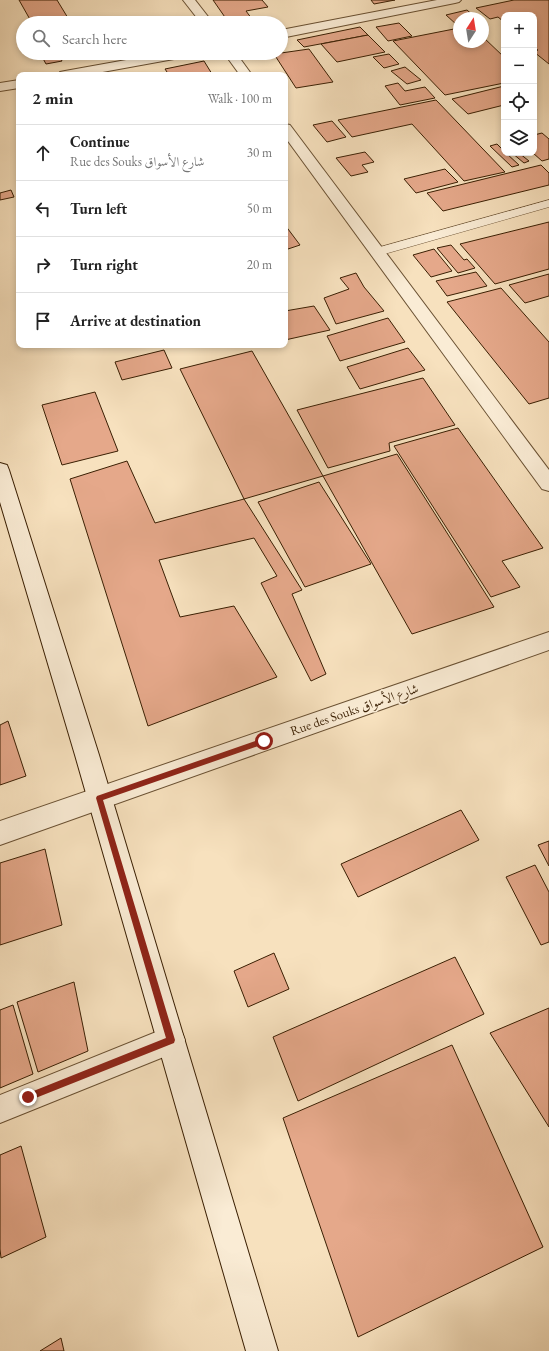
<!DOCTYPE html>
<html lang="en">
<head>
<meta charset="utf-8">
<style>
	:root { --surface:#fff; --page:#f2f2f2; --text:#222; --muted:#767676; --line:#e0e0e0 }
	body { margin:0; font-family:"EB Garamond",Amiri,serif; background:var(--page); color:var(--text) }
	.controls { position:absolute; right:12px; top:12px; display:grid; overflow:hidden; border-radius:8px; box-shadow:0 2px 6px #0003 }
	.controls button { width:36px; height:36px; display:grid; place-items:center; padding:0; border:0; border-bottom:1px solid var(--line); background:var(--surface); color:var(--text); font:20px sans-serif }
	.compass { position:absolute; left:453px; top:12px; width:36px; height:36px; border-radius:50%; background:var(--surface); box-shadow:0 2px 6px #0003; rotate:12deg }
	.stop { position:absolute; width:12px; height:12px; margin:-9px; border:3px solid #8f2418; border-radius:50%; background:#fff }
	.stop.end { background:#8f2418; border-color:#fff; box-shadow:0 1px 4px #0008 }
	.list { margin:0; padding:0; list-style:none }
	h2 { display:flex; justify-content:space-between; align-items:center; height:52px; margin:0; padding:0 16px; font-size:17px }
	h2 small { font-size:13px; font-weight:400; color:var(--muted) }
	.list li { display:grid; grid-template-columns:26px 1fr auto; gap:12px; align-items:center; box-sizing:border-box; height:56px; padding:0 16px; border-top:1px solid var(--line) }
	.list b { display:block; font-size:15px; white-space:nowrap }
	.list p { margin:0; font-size:13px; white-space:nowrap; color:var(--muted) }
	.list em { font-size:13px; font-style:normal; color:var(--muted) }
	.icon { flex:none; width:22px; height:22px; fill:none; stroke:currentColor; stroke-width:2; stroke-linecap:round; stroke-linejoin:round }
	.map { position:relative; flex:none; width:549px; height:1351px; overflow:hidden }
	.search { position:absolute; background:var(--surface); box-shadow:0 2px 6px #0003; left:16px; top:16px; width:272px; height:44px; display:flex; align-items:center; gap:10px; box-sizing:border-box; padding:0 14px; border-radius:22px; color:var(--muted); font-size:15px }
	.panel { position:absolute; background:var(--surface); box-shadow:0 2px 6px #0003; left:16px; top:72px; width:272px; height:276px; border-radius:8px }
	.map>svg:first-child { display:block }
</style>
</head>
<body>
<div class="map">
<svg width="549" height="1351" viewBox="0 0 549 1351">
	<rect width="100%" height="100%" fill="#f7e1be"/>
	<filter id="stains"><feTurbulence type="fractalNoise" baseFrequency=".005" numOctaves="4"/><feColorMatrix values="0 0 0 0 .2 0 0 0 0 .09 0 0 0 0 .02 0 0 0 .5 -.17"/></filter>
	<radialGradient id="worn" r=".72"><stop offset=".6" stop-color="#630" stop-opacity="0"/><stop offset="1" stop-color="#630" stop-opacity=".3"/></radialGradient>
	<!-- building -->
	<g fill="#e5a88a" stroke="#3a1f03">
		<polygon points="19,0 57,0 71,23 32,23"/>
		<polygon points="213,0 262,0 268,7 246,11 255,23 229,23"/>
		<polygon points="371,0 395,0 374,4"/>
		<polygon points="514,0 549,0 549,64 534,52 538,50 534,48 534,15 504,15 504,22 498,17 490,19 476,8"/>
		<polygon points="467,10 476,18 459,18 459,25 457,25 446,15"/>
		<polygon points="399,23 412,36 388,41 376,27"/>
		<polygon points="360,27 368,35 304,47 297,40"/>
		<polygon points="459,28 459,42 483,42 483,37 504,57 504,83 445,95 393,41"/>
		<polygon points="368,35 385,52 337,62 321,44"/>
		<polygon points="309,49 333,82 296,88 274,54"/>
		<polygon points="40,53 58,53 62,61 46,64"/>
		<polygon points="389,54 399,64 384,68 373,57"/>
		<polygon points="204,61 212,74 169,75 165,69"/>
		<polygon points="405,67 421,80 407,84 391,71"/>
		<polygon points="398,83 405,91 425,87 435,98 400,105 385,86"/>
		<polygon points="504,86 504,105 468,114 452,99"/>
		<polygon points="436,100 505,172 464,181 412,124 352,137 338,120"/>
		<polygon points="332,121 346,137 327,142 313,125"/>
		<polygon points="542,133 549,139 549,159 542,161 533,153 534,153 534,135"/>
		<polygon points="497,144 504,151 504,153 506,153 519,165 512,167 490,146"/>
		<polygon points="365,152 374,162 362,165 368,172 351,176 336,158"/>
		<polygon points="512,153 519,153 529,161 524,163"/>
		<polygon points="541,165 549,173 549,185 443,211 427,193"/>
		<polygon points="445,169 458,182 416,193 404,179"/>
		<polygon points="11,190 14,197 0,200 0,193"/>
		<polygon points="549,222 549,269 495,284 460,244"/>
		<polygon points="285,225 300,245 285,250"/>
		<polygon points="451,245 464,260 467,259 475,268 458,273 437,248"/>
		<polygon points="434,249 452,271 431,277 413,255"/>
		<polygon points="476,272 487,286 447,296 436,281"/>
		<polygon points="356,273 364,287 384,311 336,324 324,298 349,289 340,278"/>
		<polygon points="549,274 549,296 525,303 509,285"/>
		<polygon points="501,288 549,342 549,398 529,404 447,302"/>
		<polygon points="314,306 330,330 285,340 285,311"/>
		<polygon points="388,318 405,342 340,361 327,336"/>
		<polygon points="408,348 425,370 360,389 347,367"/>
		<polygon points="164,350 172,368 122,380 115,362"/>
		<polygon points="252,351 323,476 244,499 180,369"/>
		<polygon points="423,378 455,425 389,443 390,451 328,468 297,410"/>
		<polygon points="95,392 118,451 62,465 42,405"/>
		<polygon points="458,428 543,548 502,561 520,587 491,597 394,446"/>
		<polygon points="397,454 494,607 412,634 323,476"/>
		<polygon points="127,461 155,523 244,499 302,590 292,594 326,674 311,681 261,583 277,576 254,538 159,560 180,617 234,606 277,677 148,726 70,479"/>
		<polygon points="319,482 371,564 305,587 258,502"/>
		<polygon points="8,721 26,776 0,785 0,725"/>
		<polygon points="461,810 479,840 358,897 341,864"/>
		<polygon points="549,841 549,866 538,845"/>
		<polygon points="45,849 62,925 0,945 0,863"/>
		<polygon points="535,865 549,892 549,942 541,945 506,877"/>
		<polygon points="274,953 289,989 248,1007 234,971"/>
		<polygon points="455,957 484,1014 298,1101 273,1037"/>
		<polygon points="74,982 88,1051 38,1072 17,1002"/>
		<polygon points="13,1005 33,1074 0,1088 0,1010"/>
		<polygon points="549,1008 549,1127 490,1033"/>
		<polygon points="452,1045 543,1247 358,1337 283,1118"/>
		<polygon points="21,1146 46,1237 1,1258 0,1249 0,1155"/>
		<polygon points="61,1338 64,1351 40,1351"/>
	</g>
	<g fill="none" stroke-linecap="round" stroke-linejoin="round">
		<defs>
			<polygon id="lane" points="549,200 549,207 381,255 373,255 371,252 373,249"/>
			<g id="street">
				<polygon points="183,0 195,0 213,23 201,23"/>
				<polygon points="437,0 461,0 459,2 455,3 281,38 281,30"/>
				<polygon points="165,53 191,53 189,56 185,57 86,75 59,75 60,72 65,71"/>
				<polygon points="224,53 236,53 252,75 240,75"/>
				<polygon points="19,80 19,88 0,91 0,83"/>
				<polygon points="285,124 290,125 549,470 549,491 542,489 285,137"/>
				<polygon points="549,632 549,650 0,845 0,821"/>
				<polygon points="171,1026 181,1030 185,1040 181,1050 0,1123 0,1095"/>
			</g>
			<polygon id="secondary" points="0,463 7,465 9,470 99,755 278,1351 246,1351 75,755 0,502"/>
		</defs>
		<!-- lane casing -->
		<use href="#lane" stroke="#695032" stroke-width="1"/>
		<!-- street casing -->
		<use href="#street" stroke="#695032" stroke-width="2"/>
		<!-- secondary casing -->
		<use href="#secondary" stroke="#3a1f03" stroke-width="2"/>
		<!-- lane -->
		<use href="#lane" fill="#faecd5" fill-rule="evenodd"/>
		<!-- street -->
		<use href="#street" fill="#faecd5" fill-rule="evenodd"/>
		<!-- secondary -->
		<use href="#secondary" fill="#faecd5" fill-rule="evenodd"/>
	</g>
	<!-- route -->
	<polygon fill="#8f2418" points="264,738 268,741 267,743 103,800 175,1040 174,1043 28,1101 26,1100 24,1097 26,1094 166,1038 96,798 97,796"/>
	<g text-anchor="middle" stroke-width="3.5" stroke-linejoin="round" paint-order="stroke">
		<!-- street labels -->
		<g font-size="13" fill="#3a1f03" stroke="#faecd5">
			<text transform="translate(354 709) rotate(-19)" y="5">Rue des Souks شارع الأسواق</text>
		</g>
	</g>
	<rect width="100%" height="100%" filter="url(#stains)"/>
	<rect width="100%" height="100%" fill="url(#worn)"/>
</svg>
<div class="controls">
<button>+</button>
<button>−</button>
<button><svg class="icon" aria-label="locate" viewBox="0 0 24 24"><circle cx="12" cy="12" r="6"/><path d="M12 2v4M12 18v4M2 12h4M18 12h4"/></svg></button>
<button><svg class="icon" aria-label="layers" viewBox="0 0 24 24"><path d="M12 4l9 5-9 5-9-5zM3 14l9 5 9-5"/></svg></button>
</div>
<svg class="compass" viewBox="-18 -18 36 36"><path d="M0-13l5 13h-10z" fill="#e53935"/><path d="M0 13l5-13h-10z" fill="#767676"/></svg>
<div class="stop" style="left:264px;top:741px"></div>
<div class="stop end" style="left:28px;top:1097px"></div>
<div class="search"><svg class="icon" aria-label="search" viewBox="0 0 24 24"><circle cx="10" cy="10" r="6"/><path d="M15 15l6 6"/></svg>Search here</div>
<section class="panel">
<h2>2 min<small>Walk · 100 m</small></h2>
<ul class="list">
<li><svg class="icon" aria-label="ahead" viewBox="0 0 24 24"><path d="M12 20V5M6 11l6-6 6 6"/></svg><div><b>Continue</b><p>Rue des Souks شارع الأسواق</p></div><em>30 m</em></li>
<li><svg class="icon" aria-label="left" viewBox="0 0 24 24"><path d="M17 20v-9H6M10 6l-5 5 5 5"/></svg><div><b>Turn left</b></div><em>50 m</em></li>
<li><svg class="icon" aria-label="right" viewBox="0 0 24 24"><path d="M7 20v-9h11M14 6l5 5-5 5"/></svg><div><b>Turn right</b></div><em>20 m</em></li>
<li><svg class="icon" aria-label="arrive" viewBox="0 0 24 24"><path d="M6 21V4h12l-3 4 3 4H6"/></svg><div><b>Arrive at destination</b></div></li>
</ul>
</section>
</div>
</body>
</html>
